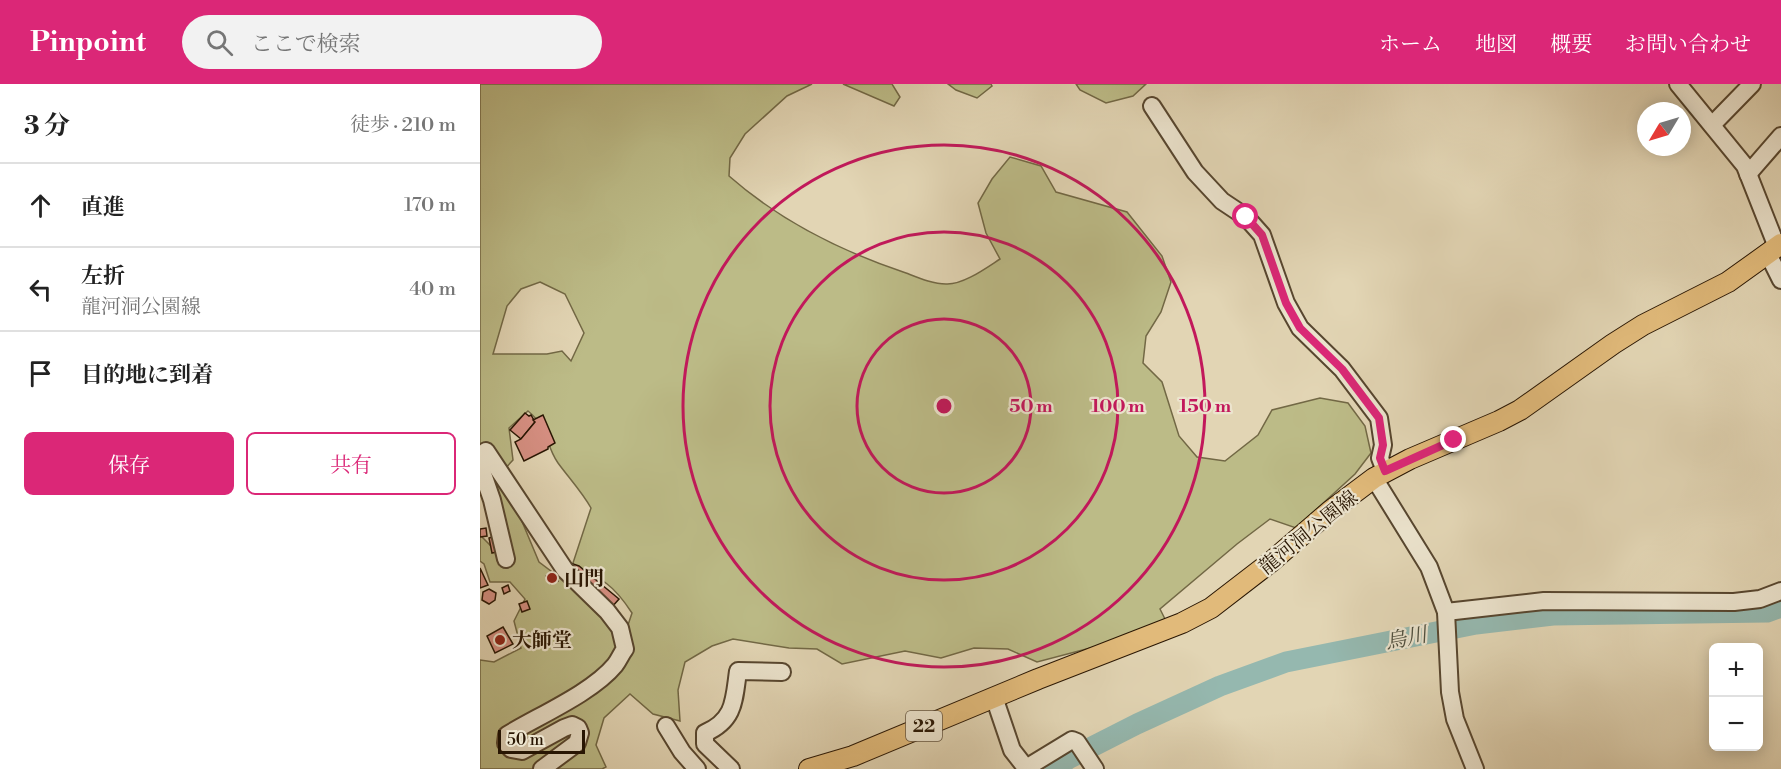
<!DOCTYPE html>
<html lang="ja">
<head>
<meta charset="utf-8">
<style>
	:root { --surface:#fff; --page:#f2f2f2; --text:#222; --muted:#767676; --line:#e0e0e0; --accent:#db2777 }
	body { margin:0; font-family:"Libre Bodoni","Noto Serif JP",serif; background:var(--page); color:var(--text) }
	.controls { position:absolute; right:18px; bottom:18px; display:grid; overflow:hidden; border-radius:9px; box-shadow:0 3px 15px #0003 }
	.controls button { width:54px; height:54px; display:grid; place-items:center; padding:0; border:0; border-bottom:2px solid var(--line); background:var(--surface); color:var(--text); font:30px sans-serif }
	.compass { position:absolute; left:1157px; top:18px; width:54px; height:54px; border-radius:50%; background:var(--surface); box-shadow:0 3px 15px #0003; rotate:232deg }
	.scale { position:absolute; left:18px; bottom:15px; width:87px; box-sizing:border-box; padding-left:6px; border:3px solid #291603; border-top:0; font-size:16px; line-height:21px; white-space:nowrap; color:#291603; -webkit-text-stroke:4px #ece4ce; paint-order:stroke }
	.stop { position:absolute; width:18px; height:18px; margin:-14px; border:4px solid #db2777; border-radius:50%; background:#fff }
	.stop.end { background:#db2777; border-color:#fff; box-shadow:0 2px 6px #0008 }
	.list { margin:0; padding:0; list-style:none }
	h2 { display:flex; justify-content:space-between; align-items:center; height:78px; margin:0; padding:0 24px; font-size:26px }
	h2 small { font-size:20px; font-weight:400; color:var(--muted) }
	.list li { display:grid; grid-template-columns:39px 1fr auto; gap:18px; align-items:center; box-sizing:border-box; height:84px; padding:0 24px; border-top:2px solid var(--line) }
	.list b { display:block; font-size:22px; white-space:nowrap }
	.list p { margin:0; font-size:20px; white-space:nowrap; color:var(--muted) }
	.list em { font-size:20px; font-style:normal; color:var(--muted) }
	.actions { display:flex; gap:12px; padding:18px 24px }
	.actions a { flex:1; padding:14px 0; border:2px solid var(--accent); border-radius:9px; text-align:center; font-size:21px; color:var(--accent) }
	.actions .main { background:var(--accent); color:#fff }
	.icon { flex:none; width:33px; height:33px; fill:none; stroke:currentColor; stroke-width:2; stroke-linecap:round; stroke-linejoin:round }
	.map { position:relative; flex:none; width:1301px; height:685px; overflow:hidden }
	header { display:flex; align-items:center; gap:36px; box-sizing:border-box; height:84px; padding:0 30px; background:var(--accent); color:#fff }
	header strong { font-size:28px }
	nav { display:flex; gap:33px; margin-inline-start:auto; font-size:21px }
	.search { width:420px; height:54px; background:var(--page); display:flex; align-items:center; gap:15px; box-sizing:border-box; padding:0 21px; border-radius:33px; color:var(--muted); font-size:22px }
	main { display:flex }
	aside { flex:1; background:var(--surface) }
	.map>svg:first-child { display:block }
</style>
</head>
<body>
<header>
<strong>Pinpoint</strong>
<div class="search"><svg class="icon" aria-label="search" viewBox="0 0 24 24"><circle cx="10" cy="10" r="6"/><path d="M15 15l6 6"/></svg>ここで検索</div>
<nav><a>ホーム</a><a>地図</a><a>概要</a><a>お問い合わせ</a></nav>
</header>
<main>
<aside>
<h2>3 分<small>徒歩 · 210 m</small></h2>
<ul class="list">
<li><svg class="icon" aria-label="ahead" viewBox="0 0 24 24"><path d="M12 20V5M6 11l6-6 6 6"/></svg><div><b>直進</b></div><em>170 m</em></li>
<li><svg class="icon" aria-label="left" viewBox="0 0 24 24"><path d="M17 20v-9H6M10 6l-5 5 5 5"/></svg><div><b>左折</b><p>龍河洞公園線</p></div><em>40 m</em></li>
<li><svg class="icon" aria-label="arrive" viewBox="0 0 24 24"><path d="M6 21V4h12l-3 4 3 4H6"/></svg><div><b>目的地に到着</b></div></li>
</ul>
<div class="actions"><a class="main">保存</a><a>共有</a></div>
</aside>
<div class="map">
<svg width="1301" height="685" viewBox="0 0 1301 685">
	<rect width="100%" height="100%" fill="#e2d5b4"/>
	<filter id="stains"><feTurbulence type="fractalNoise" baseFrequency=".00333" numOctaves="4"/><feColorMatrix values="0 0 0 0 .2 0 0 0 0 .09 0 0 0 0 .02 0 0 0 .5 -.17"/></filter>
	<radialGradient id="worn" r=".72"><stop offset=".6" stop-color="#630" stop-opacity="0"/><stop offset="1" stop-color="#630" stop-opacity=".3"/></radialGradient>
	<!-- green -->
	<g fill="#bcbb87" stroke="#726845" stroke-width="1.5" fill-rule="evenodd">
		<path d="M0,0H332L307,12L265,50L250,74L249,92C299,136 363,168 426,189C439,194 453,200 466,200C483,201 506,184 520,175L506,149L498,119L512,95L530,73L561,82L576,108L647,128L682,172L691,198L681,228L666,252L663,279L682,298L699,352L717,373L745,377L778,351L792,326L840,314L868,319L885,342L891,369L875,390L816,444L790,435L757,460L680,525L687,539L656,552L557,578L528,565L494,564L461,574L425,567L362,580L337,565L309,564L253,555L232,562L205,578L198,606L200,637L173,630L150,610L124,634L116,661L126,683L122,685H0V576L14,578L41,564L34,537L45,515L30,498H10L4,480L0,477V451L13,464L18,413L17,401L33,416L59,478L147,544L152,529C133,500 123,495 92,482L111,424C102,408 89,394 78,379C64,359 71,346 48,327L29,344L33,376L22,388L0,379ZM60,198L85,210L104,249L91,277L82,267L67,270H13L27,222L41,205Z"/>
		<polygon points="363,0 412,0 420,13 414,22"/>
		<polygon points="468,0 511,0 512,2 497,14 476,6"/>
		<polygon points="596,0 666,0 653,12 626,19 600,6"/>
	</g>
	<g fill="none" stroke-linecap="round" stroke-linejoin="round">
		<!-- river -->
		<polyline stroke="#95b8af" stroke-width="21" points="575,685 588,675 657,640 740,602 806,578 996,540 1073,531 1287,528 1301,523"/>
	</g>
	<!-- building -->
	<g fill="#d68f82" stroke="#291603" stroke-width="1.5">
		<polygon points="45,329 49,332 51,331 55,338 41,355 30,346"/>
		<polygon points="63,331 75,359 68,363 68,365 44,377 35,358 41,355 55,338 53,336"/>
		<polygon points="6,444 7,452 0,453 0,445"/>
		<polygon points="16,452 21,467 12,469 9,454"/>
		<polygon points="90,479 99,482 139,515 132,523"/>
		<polygon points="0,484 8,501 0,504"/>
		<polygon points="73,488 78,497 71,500 66,492"/>
		<polygon points="28,501 30,507 24,510 22,504"/>
		<polygon points="9,505 16,509 15,516 9,520 2,516 3,508"/>
		<polygon points="47,517 50,525 42,528 39,520"/>
		<polygon points="23,543 33,560 15,569 7,552"/>
	</g>
	<g fill="none" stroke-linecap="round" stroke-linejoin="round">
		<defs>
			<g id="minor">
				<polyline points="1198,0 1265,82 1297,163"/>
				<polyline points="672,22 715,88 742,117 766,133 782,151 806,219 820,244 862,285 899,334 903,361 900,374 905,387"/>
				<polyline points="1232,41 1272,0"/>
				<polyline points="1268,90 1301,52"/>
				<polyline points="1288,170 1301,196"/>
				<path d="M0,371L6,367L85,486L127,527L140,544L145,565C141,570 139,576 135,581C112,609 58,632 27,651L26,659L31,665L42,667L84,644L92,641L98,644L100,649L97,659L62,685"/>
				<polyline points="0,381 12,416 26,475"/>
				<polyline points="894,394 949,483 966,528 970,608 975,635 995,685"/>
				<polyline points="966,528 1064,517 1254,518 1280,515 1301,507"/>
				<polyline points="514,613 532,666 546,684 592,656 597,658 615,685"/>
				<polyline points="186,642 202,668 217,685"/>
				<path d="M251,685L225,660V649C255,636 254,616 258,587L302,588"/>
			</g>
			<polyline id="major" points="329,685 373,672 558,595 702,539 731,524 792,477 850,427 894,394 930,375 1019,337 1040,326 1133,260 1163,241 1248,198 1301,160"/>
		</defs>
		<!-- minor casing -->
		<use href="#minor" stroke="#57462f" stroke-width="20"/>
		<!-- major casing -->
		<use href="#major" stroke="#291603" stroke-width="22"/>
		<!-- minor -->
		<use href="#minor" stroke="#ece4ce" stroke-width="16"/>
		<!-- major -->
		<use href="#major" stroke="#e1ba7a" stroke-width="20"/>
	</g>
	<g fill="none" stroke-linecap="round" stroke-linejoin="round">
		<!-- route -->
		<polyline stroke="#db2777" stroke-width="8" points="766,133 782,151 806,219 820,244 862,285 899,334 903,361 900,374 905,387 974,356"/>
	</g>
	<!-- distance rings -->
	<g fill="none" stroke="#c2185b" stroke-width="3">
		<circle cx="464" cy="322" r="87"/>
		<circle cx="464" cy="322" r="174"/>
		<circle cx="464" cy="322" r="261"/>
	</g>
	<!-- markers -->
	<g fill="#8f2418" stroke="#ece4ce" stroke-width="2">
		<circle cx="72" cy="494" r="6"/>
		<circle cx="20" cy="556" r="6"/>
	</g>
	<g text-anchor="middle" stroke-width="4.5" stroke-linejoin="round" paint-order="stroke">
		<!-- shield labels -->
		<rect fill="#ece4ce" stroke="#645440" stroke-width="1.5" x="426" y="627" width="36" height="30" rx="4.5"/>
		<g font-size="18" font-weight="bold" fill="#291603">
			<text x="444" y="648">22</text>
		</g>
		<!-- street labels -->
		<g font-size="20" fill="#291603" stroke="#ece4ce">
			<text transform="translate(828 448) rotate(-39)" y="7">龍河洞公園線</text>
		</g>
		<!-- poi labels -->
		<g font-size="20" font-weight="bold" fill="#291603" stroke="#ece4ce" text-anchor="start">
			<text x="84" y="501">山門</text>
			<text x="32" y="563">大師堂</text>
		</g>
		<!-- water labels -->
		<g font-size="21" font-style="italic" fill="#4f4f3f" stroke="#ece4ce">
			<text transform="translate(926 554) rotate(-11)" y="7">烏川</text>
		</g>
	</g>
	<circle cx="464" cy="322" r="9" fill="#c2185b" stroke="#ece4ce" stroke-width="3"/>
	<g font-size="18" text-anchor="middle" font-weight="bold" fill="#c2185b" stroke="#ece4ce" stroke-width="4.5" stroke-linejoin="round" paint-order="stroke">
		<text x="551" y="328">50 m</text>
		<text x="638" y="328">100 m</text>
		<text x="725" y="328">150 m</text>
	</g>
	<rect width="100%" height="100%" filter="url(#stains)"/>
	<rect width="100%" height="100%" fill="url(#worn)"/>
</svg>
<div class="controls">
<button>+</button>
<button>−</button>
</div>
<svg class="compass" viewBox="-18 -18 36 36"><path d="M0-13l5 13h-10z" fill="#e53935"/><path d="M0 13l5-13h-10z" fill="#767676"/></svg>
<div class="scale">50 m</div>
<div class="stop" style="left:766px;top:133px"></div>
<div class="stop end" style="left:974px;top:356px"></div>
</div>
</main>
</body>
</html>
